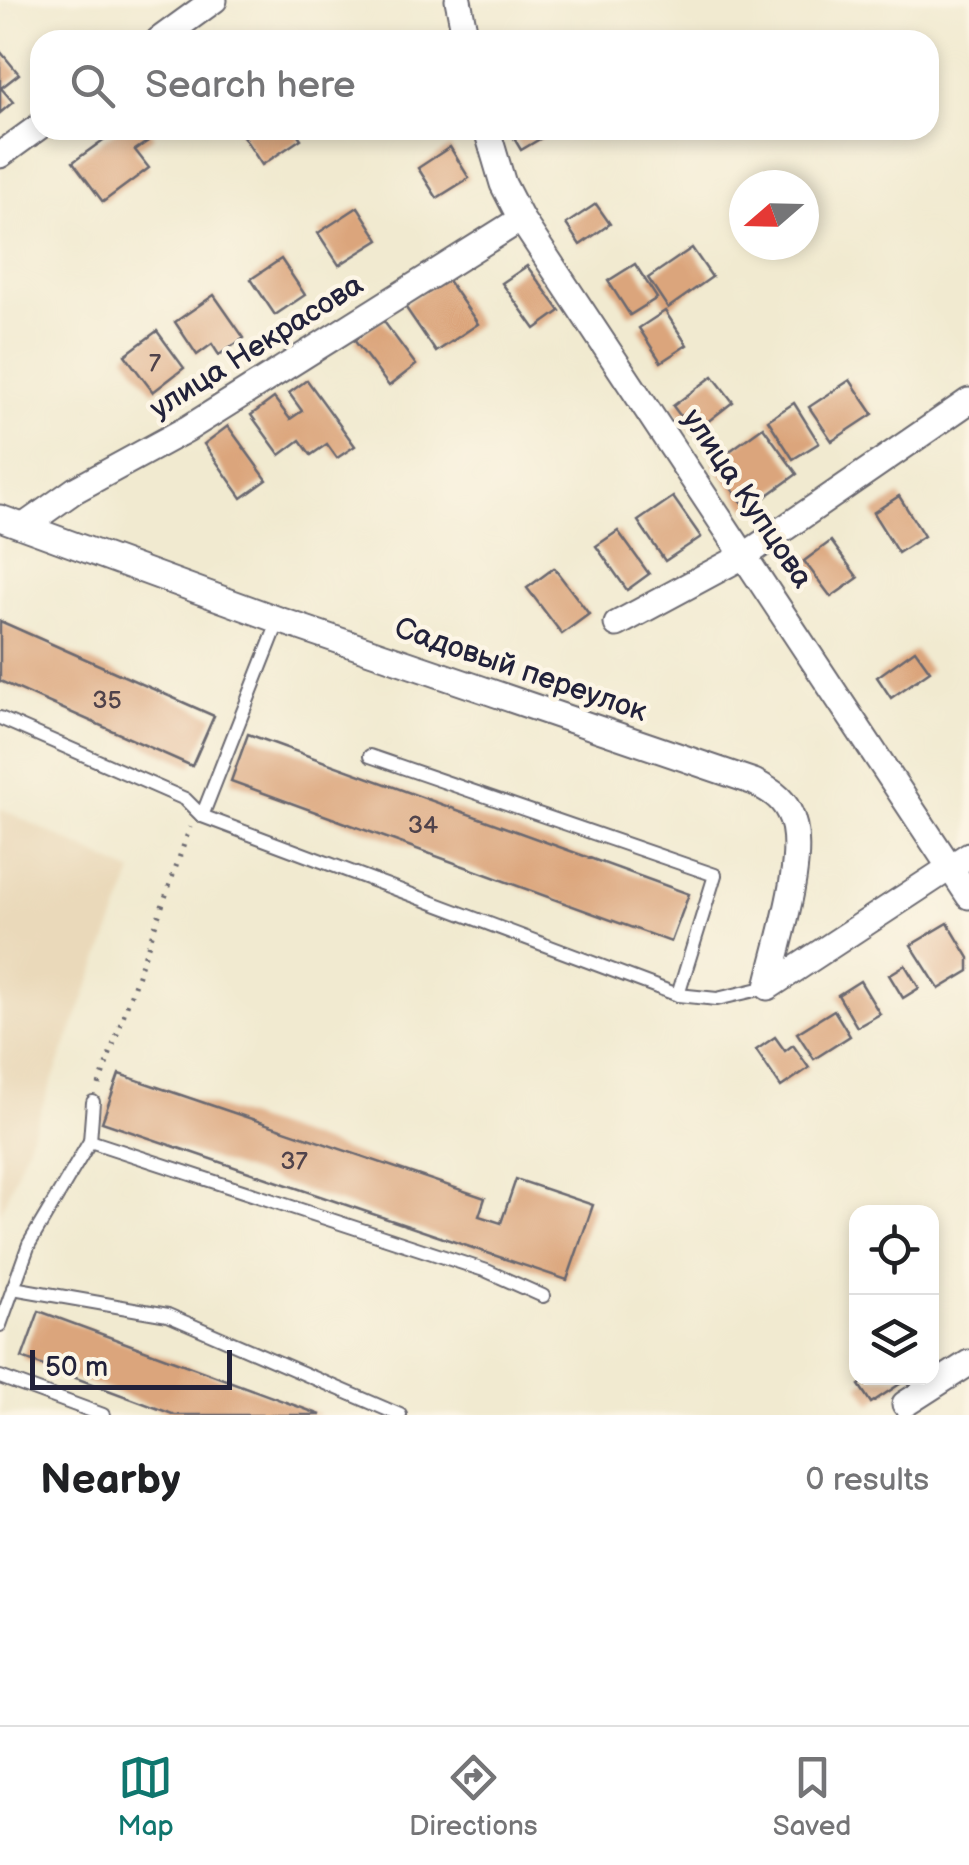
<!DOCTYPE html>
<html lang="en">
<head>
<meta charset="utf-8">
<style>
	:root { --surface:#fff; --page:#f6f6f6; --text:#202124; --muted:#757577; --line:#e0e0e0; --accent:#0f766e }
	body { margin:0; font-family:"Balsamiq Sans",sans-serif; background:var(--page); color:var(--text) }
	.controls { position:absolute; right:30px; bottom:30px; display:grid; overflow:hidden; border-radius:20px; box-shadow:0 5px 15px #0003 }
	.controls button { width:90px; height:90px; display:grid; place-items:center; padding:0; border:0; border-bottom:2px solid var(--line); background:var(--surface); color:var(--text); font:50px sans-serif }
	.compass { position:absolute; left:729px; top:170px; width:90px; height:90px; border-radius:50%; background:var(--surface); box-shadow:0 5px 15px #0003; rotate:250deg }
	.scale { position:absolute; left:30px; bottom:25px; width:202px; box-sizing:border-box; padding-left:10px; border:5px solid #22223b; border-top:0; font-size:28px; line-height:35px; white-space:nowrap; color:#22223b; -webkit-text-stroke:8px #fcf5e5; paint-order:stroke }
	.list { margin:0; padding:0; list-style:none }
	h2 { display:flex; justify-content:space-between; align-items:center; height:130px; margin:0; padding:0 40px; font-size:42px }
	h2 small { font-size:32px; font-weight:400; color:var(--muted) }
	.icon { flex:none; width:55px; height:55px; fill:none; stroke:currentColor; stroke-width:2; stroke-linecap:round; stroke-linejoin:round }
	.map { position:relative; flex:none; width:969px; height:1415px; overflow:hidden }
	.search { position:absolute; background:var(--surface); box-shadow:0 5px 15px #0003; left:30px; right:30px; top:30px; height:110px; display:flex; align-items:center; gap:25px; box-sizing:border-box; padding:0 35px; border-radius:30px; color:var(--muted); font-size:38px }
	.sheet { height:310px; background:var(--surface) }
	nav { display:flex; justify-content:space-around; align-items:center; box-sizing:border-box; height:140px; border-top:2px solid var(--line); background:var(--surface); font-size:28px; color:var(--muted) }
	nav a { display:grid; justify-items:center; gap:5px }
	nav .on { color:var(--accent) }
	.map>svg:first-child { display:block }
</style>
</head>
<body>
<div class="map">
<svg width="969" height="1415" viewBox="0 0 969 1415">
	<rect width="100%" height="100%" fill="#fcf5e5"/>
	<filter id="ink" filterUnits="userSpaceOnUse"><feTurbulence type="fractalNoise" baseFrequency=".01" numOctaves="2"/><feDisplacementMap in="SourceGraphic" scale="20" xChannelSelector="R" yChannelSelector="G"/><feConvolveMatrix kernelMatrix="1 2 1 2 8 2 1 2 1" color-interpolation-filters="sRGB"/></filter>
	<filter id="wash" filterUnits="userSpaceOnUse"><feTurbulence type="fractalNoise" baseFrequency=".0048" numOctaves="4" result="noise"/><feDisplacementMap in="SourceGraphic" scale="40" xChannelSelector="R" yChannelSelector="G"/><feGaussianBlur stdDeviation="2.25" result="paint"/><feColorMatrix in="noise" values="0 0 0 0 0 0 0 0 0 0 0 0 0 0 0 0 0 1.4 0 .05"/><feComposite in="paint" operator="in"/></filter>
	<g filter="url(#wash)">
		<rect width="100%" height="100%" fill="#f1ead0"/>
		<!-- built -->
		<polygon fill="#ead9ba" points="0,808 133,873 0,1215"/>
		<g id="blocks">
			<!-- building -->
			<g fill="#dba57b">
				<polygon points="0,51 19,74 1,88 13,102 0,113"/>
				<polygon points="117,130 149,130 154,137 135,150 149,168 103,202 73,162"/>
				<polygon points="239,130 295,130 301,139 262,165"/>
				<polygon points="509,130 555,130 521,150"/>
				<polygon points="450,147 469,178 437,198 418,168"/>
				<polygon points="596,204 610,224 580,245 566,224"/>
				<polygon points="358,207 379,240 339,265 318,233"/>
				<polygon points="692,248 712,277 668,308 648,278"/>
				<polygon points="281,259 305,295 275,315 251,279"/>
				<polygon points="635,264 657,298 630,315 608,281"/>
				<polygon points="527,266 560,311 535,329 502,283"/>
				<polygon points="445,276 478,324 436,352 404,305"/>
				<polygon points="214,295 244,338 219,355 212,344 197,355 175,322"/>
				<polygon points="665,311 687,345 661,362 639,328"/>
				<polygon points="382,319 416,365 389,386 354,340"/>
				<polygon points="157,331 184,368 153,392 125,355"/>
				<polygon points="713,376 733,402 693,433 673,406"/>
				<polygon points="307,380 355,446 337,458 327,444 311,455 300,440 280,455 251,415 274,398 290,419 302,411 289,393"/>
				<polygon points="850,380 873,414 832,441 809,407"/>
				<polygon points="794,403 819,443 793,459 768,420"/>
				<polygon points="228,426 267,480 242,498 204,444"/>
				<polygon points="763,427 797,474 747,510 713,463"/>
				<polygon points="899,496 924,536 898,553 873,513"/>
				<polygon points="673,497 701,537 665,561 638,521"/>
				<polygon points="618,531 649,574 627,590 596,546"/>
				<polygon points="831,541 858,578 831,597 804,561"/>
				<polygon points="554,568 589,614 562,634 527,588"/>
				<polygon points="0,621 214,716 192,766 0,681"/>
				<polygon points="915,650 930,671 891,698 877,677"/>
				<polygon points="248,734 689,894 671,942 231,781"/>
				<polygon points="948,923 969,958 969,971 939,989 911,945"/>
				<polygon points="905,965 919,988 903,998 889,975"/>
				<polygon points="860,981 880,1014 857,1027 838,995"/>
				<polygon points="834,1010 850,1036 814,1059 797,1033"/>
				<polygon points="775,1037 785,1051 793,1045 809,1068 781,1087 756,1050"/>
				<polygon points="119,1074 485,1198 479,1216 501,1223 516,1179 593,1205 567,1280 102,1122"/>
				<polygon points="39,1311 321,1415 175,1415 22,1358"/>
				<polygon points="870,1378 909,1378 871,1403 859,1385"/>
			</g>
		</g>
	</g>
	<g filter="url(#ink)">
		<use href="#blocks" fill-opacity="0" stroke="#6a686f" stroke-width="2.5"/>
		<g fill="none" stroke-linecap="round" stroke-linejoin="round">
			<defs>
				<g id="service">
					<polyline points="0,718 185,799 202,816 279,620"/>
					<polyline points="370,756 715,875 678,995"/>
					<polyline points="202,816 678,995 717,999 768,987"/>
					<polyline points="90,1141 487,1271 543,1296"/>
					<polyline points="13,1288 168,1315 400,1415"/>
					<polyline points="0,1325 29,1244 90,1141 93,1102"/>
					<polyline points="0,1377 103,1415"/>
				</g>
				<g id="minor">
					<polyline points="458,0 466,40"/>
					<polyline points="159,40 214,0"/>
					<polyline points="487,130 503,184 521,219 969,896"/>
					<polyline points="0,155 40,126"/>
					<path d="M0,518L279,620L754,782C769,790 781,796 789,812C810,850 777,945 768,987L969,855"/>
					<polyline points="24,526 75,490 187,429 521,219"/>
					<polyline points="617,624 747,554 969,401"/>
					<polyline points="905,1404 969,1363"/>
				</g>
			</defs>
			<!-- service casing -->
			<use href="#service" stroke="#6a686f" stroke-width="16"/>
			<!-- minor casing -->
			<use href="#minor" stroke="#6a686f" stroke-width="29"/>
			<!-- path -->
			<polyline stroke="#6a686f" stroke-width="5" stroke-dasharray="2.5 8" stroke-linecap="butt" points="99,1085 190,827"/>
			<!-- service -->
			<use href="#service" stroke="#fff" stroke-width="12"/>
			<!-- minor -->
			<use href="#minor" stroke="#fff" stroke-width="25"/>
		</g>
	</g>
	<g text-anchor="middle" stroke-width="9" stroke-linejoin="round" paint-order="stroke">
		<!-- number labels -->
		<g font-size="25" fill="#50434b">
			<text x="155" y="371">7</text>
			<text x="107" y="708">35</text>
			<text x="423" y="833">34</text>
			<text x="294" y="1169">37</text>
		</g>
		<!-- street labels -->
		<g font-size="30" fill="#22223b" stroke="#fcf5e5">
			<text transform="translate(256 346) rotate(-32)" y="10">улица Некрасова</text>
			<text transform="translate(748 498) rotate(56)" y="10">улица Купцова</text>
			<text transform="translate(521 669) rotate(19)" y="10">Садовый переулок</text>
		</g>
	</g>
</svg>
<div class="controls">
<button><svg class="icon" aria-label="locate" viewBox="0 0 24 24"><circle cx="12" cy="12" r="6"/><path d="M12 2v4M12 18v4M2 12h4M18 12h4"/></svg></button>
<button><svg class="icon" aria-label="layers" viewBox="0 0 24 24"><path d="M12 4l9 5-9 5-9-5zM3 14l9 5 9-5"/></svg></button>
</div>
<svg class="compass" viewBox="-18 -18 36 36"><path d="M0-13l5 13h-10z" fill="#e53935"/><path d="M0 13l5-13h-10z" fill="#757577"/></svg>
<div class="scale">50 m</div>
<div class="search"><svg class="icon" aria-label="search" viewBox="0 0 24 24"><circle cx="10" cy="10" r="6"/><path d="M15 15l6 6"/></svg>Search here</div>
</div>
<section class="sheet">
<h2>Nearby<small>0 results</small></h2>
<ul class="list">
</ul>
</section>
<nav>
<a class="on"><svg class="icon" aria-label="map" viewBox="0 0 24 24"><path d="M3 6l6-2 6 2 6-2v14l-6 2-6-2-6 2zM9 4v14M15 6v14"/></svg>Map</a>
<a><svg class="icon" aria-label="directions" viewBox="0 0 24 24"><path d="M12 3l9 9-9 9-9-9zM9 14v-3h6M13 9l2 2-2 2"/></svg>Directions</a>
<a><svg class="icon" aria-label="saved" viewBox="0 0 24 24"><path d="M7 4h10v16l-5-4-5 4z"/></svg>Saved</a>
</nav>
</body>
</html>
